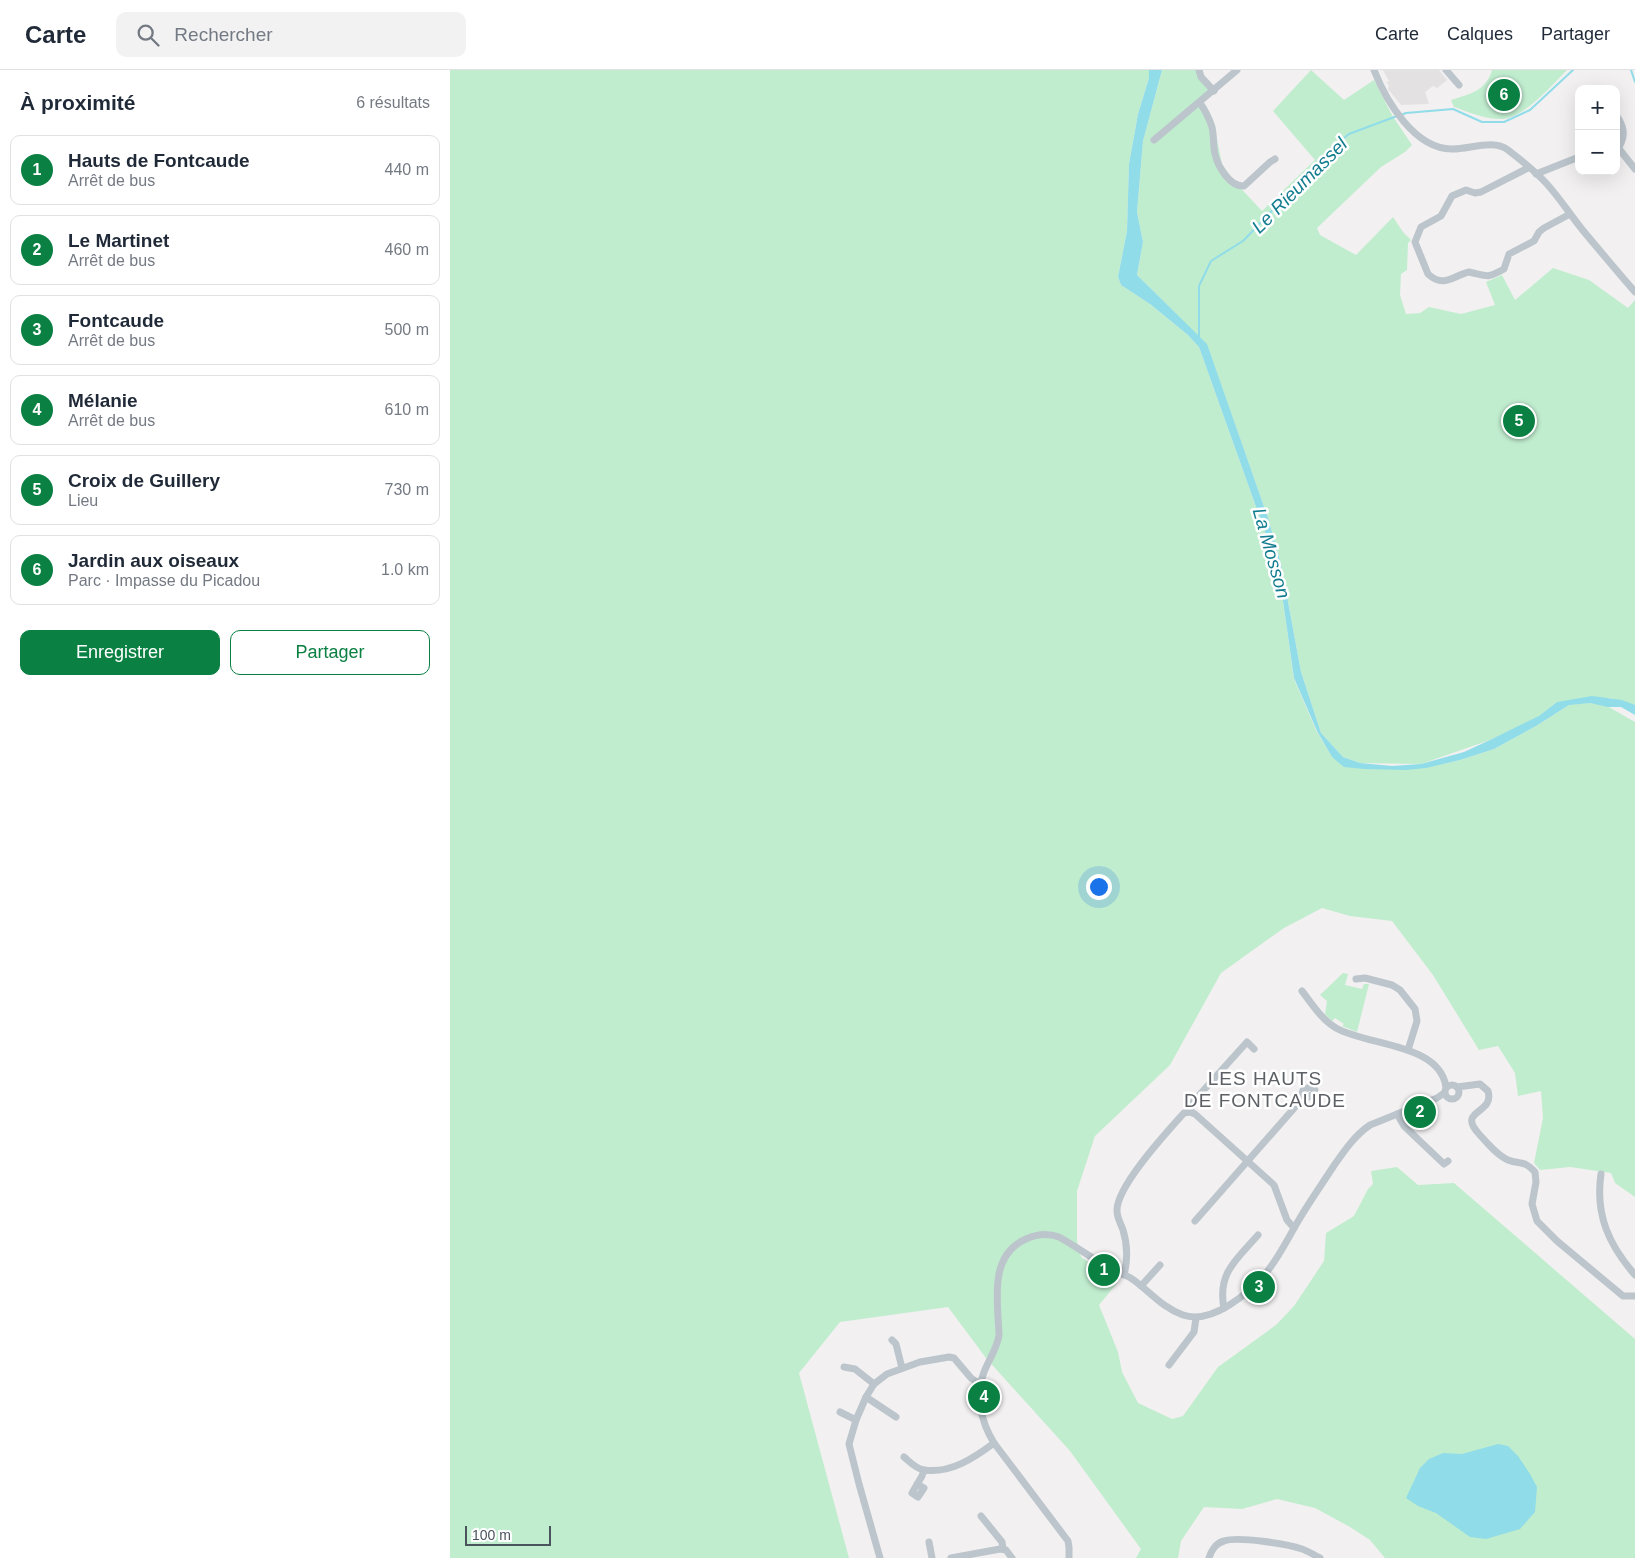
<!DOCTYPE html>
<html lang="fr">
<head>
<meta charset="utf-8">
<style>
	:root { --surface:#fff; --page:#f2f2f3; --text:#1f2937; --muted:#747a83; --line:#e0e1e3; --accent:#0b8043 }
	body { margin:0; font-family:Arial,sans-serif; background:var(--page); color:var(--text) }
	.controls { position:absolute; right:15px; top:15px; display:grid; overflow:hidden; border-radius:10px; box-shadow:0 5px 20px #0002 }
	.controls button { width:45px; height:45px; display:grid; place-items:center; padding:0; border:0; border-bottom:1px solid var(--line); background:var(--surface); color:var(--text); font:25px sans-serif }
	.scale { position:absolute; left:15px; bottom:12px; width:86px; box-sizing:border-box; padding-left:5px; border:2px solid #49545d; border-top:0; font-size:14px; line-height:18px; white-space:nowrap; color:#49545d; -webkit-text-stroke:4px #fff; paint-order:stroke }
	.you { position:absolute; left:648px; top:816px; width:18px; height:18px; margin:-12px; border:4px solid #fff; border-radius:50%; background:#1a73e8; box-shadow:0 0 0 8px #1a73e833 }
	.badge { display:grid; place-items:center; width:32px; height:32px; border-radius:50%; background:var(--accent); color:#fff; font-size:16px; font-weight:700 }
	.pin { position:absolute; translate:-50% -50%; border:2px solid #fff; box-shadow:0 1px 5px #0006 }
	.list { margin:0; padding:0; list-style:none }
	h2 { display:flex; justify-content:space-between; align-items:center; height:65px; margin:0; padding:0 20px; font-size:21px }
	h2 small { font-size:16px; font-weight:400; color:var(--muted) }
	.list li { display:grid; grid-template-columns:32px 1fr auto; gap:15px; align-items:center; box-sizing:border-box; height:70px; margin:0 10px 10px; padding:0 10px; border:1px solid var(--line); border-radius:10px }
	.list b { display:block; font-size:19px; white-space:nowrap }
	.list p { margin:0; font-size:16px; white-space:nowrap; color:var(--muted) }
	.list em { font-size:16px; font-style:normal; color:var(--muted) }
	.actions { display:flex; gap:10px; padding:15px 20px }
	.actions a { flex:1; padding:11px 0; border:1px solid var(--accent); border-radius:10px; text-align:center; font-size:18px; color:var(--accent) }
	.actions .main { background:var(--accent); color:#fff }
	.icon { flex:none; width:28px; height:28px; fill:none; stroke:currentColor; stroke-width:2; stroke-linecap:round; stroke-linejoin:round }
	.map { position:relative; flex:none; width:1185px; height:1488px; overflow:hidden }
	header { display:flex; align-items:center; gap:30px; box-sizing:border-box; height:70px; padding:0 25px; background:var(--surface); border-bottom:1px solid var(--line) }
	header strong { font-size:24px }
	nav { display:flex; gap:28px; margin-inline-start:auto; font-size:18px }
	.search { width:350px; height:45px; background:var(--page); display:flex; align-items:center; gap:12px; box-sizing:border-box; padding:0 18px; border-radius:10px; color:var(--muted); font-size:19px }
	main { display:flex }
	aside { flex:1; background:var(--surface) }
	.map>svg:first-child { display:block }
</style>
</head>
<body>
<header>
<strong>Carte</strong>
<div class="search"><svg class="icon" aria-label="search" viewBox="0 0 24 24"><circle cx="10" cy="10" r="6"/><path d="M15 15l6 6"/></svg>Rechercher</div>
<nav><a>Carte</a><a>Calques</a><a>Partager</a></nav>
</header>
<main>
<aside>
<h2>À proximité<small>6 résultats</small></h2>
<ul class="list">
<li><span class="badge">1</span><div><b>Hauts de Fontcaude</b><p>Arrêt de bus</p></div><em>440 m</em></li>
<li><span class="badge">2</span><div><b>Le Martinet</b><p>Arrêt de bus</p></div><em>460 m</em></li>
<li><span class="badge">3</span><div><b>Fontcaude</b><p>Arrêt de bus</p></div><em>500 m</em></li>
<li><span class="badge">4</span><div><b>Mélanie</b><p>Arrêt de bus</p></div><em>610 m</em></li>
<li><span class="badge">5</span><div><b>Croix de Guillery</b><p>Lieu</p></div><em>730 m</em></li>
<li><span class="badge">6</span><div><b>Jardin aux oiseaux</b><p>Parc · Impasse du Picadou</p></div><em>1.0 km</em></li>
</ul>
<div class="actions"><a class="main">Enregistrer</a><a>Partager</a></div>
</aside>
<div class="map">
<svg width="1185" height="1488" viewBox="0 0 1185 1488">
	<rect width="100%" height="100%" fill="#f2f0f0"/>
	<!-- education -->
	<polygon fill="#e3e1e2" points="933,0 989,0 997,10 987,18 983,16 975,22 979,34 951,35 938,19 939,15 936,12 939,11"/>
	<!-- green -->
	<g fill="#c1edcf">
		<polygon points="0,0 699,0 699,8 688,44 679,94 677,161 668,207 671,215 700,234 738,265 749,277 824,487 832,524 844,609 866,660 882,687 914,699 992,694 1010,690 1044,679 1086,656 1119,635 1128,633 1140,633 1157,636 1185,652 1185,1127 1165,1113 1161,1103 1120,1097 1090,1100 1084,1093 1093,1048 1091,1021 1068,1026 1065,1003 1048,976 1029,980 983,905 942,851 900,846 872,838 834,858 771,903 720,995 645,1066 627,1121 627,1171 631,1187 668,1212 649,1235 668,1282 672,1302 688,1333 722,1349 733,1346 768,1297 826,1255 844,1236 874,1191 876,1163 904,1146 918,1119 923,1114 921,1101 947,1097 968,1115 1004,1113 1185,1269 1185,1488 935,1488 920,1470 900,1457 865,1438 827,1429 792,1439 754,1437 731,1471 728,1488 686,1488 691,1479 620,1381 536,1288 498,1237 390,1252 349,1303 399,1488 0,1488"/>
		<polygon points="712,0 746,0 760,21 706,65 754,33 765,60 772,94 784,111 812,141 865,90 823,41 861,0 894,30 924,10 942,45 962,75 955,82 931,97 867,158 870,165 906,185 943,147 953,162 961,170 958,173 957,200 951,204 950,225 956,244 970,243 979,237 1011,244 1045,235 1036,212 1052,205 1065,230 1103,198 1139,210 1178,238 1185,230 1185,635 1160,628 1107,632 1086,649 1040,670 971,694 910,693 893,687 871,663 851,602 831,494 818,448 757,275 687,205 693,172 687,142 693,71"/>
		<path d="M1042,0H1117C1101,16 1076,46 1053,49C1036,50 1019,42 1004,37L1001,30C1020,24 1036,21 1042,0Z"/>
		<polygon points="893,903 898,904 895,915 912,919 914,914 919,914 907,962 892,956 894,954 885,948 882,951 875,944 877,931 870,925"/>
	</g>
	<!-- water -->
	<g fill="#90dce8">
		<polygon points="699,0 712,0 693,71 687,142 693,172 687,205 757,274 818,448 831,494 851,602 871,663 893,687 910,693 942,696 971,694 1014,682 1040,670 1089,646 1107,632 1142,626 1172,630 1185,635 1185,645 1171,637 1158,637 1140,633 1119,635 1086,656 1044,679 1010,690 976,698 956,700 914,699 894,697 882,687 867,661 844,608 832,524 824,487 749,277 738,265 700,234 671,215 668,207 677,161 679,94 688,44 699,8"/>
		<polygon points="1048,1374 1058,1376 1068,1386 1080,1404 1087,1417 1085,1442 1070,1459 1036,1469 1020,1467 986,1443 968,1436 956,1428 970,1398 979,1389 993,1383 1012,1384"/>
	</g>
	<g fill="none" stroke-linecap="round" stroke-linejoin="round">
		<!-- stream -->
		<g stroke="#90dce8" stroke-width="2">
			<polyline points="1181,0 1185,12"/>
			<polyline points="951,45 956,43 1003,39 1032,52 1054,52 1080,40 1123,0"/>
			<polyline points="749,267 749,216 761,191 793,171 884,76 899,64 947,46"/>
		</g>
		<!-- minor -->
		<g stroke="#bcc5cc" stroke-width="7">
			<polyline points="749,0 751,7 764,21"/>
			<path d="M924,0C936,31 965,80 1003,79C1020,79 1044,69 1058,80C1071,90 1085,101 1096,113C1109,127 1119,143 1131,158C1149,180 1167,201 1185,222"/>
			<polyline points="996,0 1009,15"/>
			<path d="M750,33C755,40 759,48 762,57C764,66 763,75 765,84C768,97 780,117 794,116L820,92L825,89"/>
			<path d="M1166,45C1174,56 1176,65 1169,77"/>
			<polyline points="704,70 787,0"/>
			<polyline points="1166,75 1185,99"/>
			<path d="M1078,98L1031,122L1025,123L1016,120L1002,126L991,146L971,157L965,172L978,204C994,219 1004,205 1019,202C1038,206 1036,209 1054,199L1059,184L1084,171L1089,162L1094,158L1120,144"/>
			<polyline points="1086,104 1129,87"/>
			<polyline points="906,909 915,908 942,915 950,920 965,939 967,951 958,980"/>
			<path d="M852,921C862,934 872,950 886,958C917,976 990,973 996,1017"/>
			<circle cx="1002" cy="1022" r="7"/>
			<path d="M1007,1017L1030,1014L1038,1021C1045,1045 1006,1039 1029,1064C1037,1073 1047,1085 1058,1090C1070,1095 1073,1089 1085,1102L1086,1112L1082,1134L1087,1151L1107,1171L1173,1226H1185"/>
			<polyline points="740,1042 745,1044 824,1115 837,1150 844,1158"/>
			<polyline points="947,1044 954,1056 994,1094 998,1091"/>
			<path d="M1151,1104C1145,1145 1159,1175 1185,1205"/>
			<polyline points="745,1151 853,1028 856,1028 864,1024 865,1020 860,1017 853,1020 852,1024 853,1028"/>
			<path d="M674,1205C678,1189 678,1176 673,1160C671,1154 667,1148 667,1141C666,1117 717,1062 734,1043L740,1042L743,1032L797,972L804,979"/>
			<polyline points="691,1216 710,1195"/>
			<path d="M774,1238C767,1203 787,1189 808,1165"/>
			<polyline points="442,1270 446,1274 452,1298"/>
			<polyline points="719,1295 744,1262 746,1248"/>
			<polyline points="394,1297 405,1299 424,1314"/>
			<polyline points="416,1327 446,1347"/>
			<polyline points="390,1342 406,1350"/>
			<path d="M454,1387C460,1392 466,1399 474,1400C500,1404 524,1388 544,1373"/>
			<polyline points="467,1414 474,1418 468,1427 462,1423 472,1406 474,1400"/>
			<polyline points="531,1446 552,1472 553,1479"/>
			<polyline points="479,1472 482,1488"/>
			<polyline points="430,1488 409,1414 399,1374 406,1350 416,1327 424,1314 437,1304 470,1292 499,1287 504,1288 521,1308 531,1315"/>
			<polyline points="501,1488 550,1479 556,1480 562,1488"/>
			<path d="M619,1488V1477L618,1471L544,1373C531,1352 525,1326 534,1302C539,1289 547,1279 549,1265C548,1233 538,1185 576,1169C587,1164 598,1163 609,1167C627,1177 643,1189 661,1199C668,1203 678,1205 685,1211C701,1223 713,1238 733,1245C762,1255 799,1223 816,1203C830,1186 839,1166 850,1148C860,1131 872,1114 883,1097C894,1081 904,1066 920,1055L987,1028L994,1023"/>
			<path d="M759,1488C761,1481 766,1473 774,1471C788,1466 837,1474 852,1479C858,1481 864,1485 870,1488"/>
		</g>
	</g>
	<g text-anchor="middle" stroke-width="5" stroke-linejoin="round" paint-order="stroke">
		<!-- water labels -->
		<g font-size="19" font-style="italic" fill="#137d90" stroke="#fff">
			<text transform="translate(849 115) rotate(-45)" y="7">Le Rieumassel</text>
			<text transform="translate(822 483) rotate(74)" y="7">La Mosson</text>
		</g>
		<!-- neighbourhood labels -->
		<g font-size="19" letter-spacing="1" fill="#5d6165" stroke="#fff">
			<text x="815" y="1015">LES HAUTS<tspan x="815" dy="22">DE FONTCAUDE</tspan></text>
		</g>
	</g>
</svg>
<div class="controls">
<button>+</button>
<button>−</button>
</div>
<div class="scale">100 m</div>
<div class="you"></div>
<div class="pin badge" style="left:654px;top:1200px">1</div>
<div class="pin badge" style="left:970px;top:1042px">2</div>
<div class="pin badge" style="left:809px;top:1217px">3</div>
<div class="pin badge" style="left:534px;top:1327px">4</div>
<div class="pin badge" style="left:1069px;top:351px">5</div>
<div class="pin badge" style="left:1054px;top:25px">6</div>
</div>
</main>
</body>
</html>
